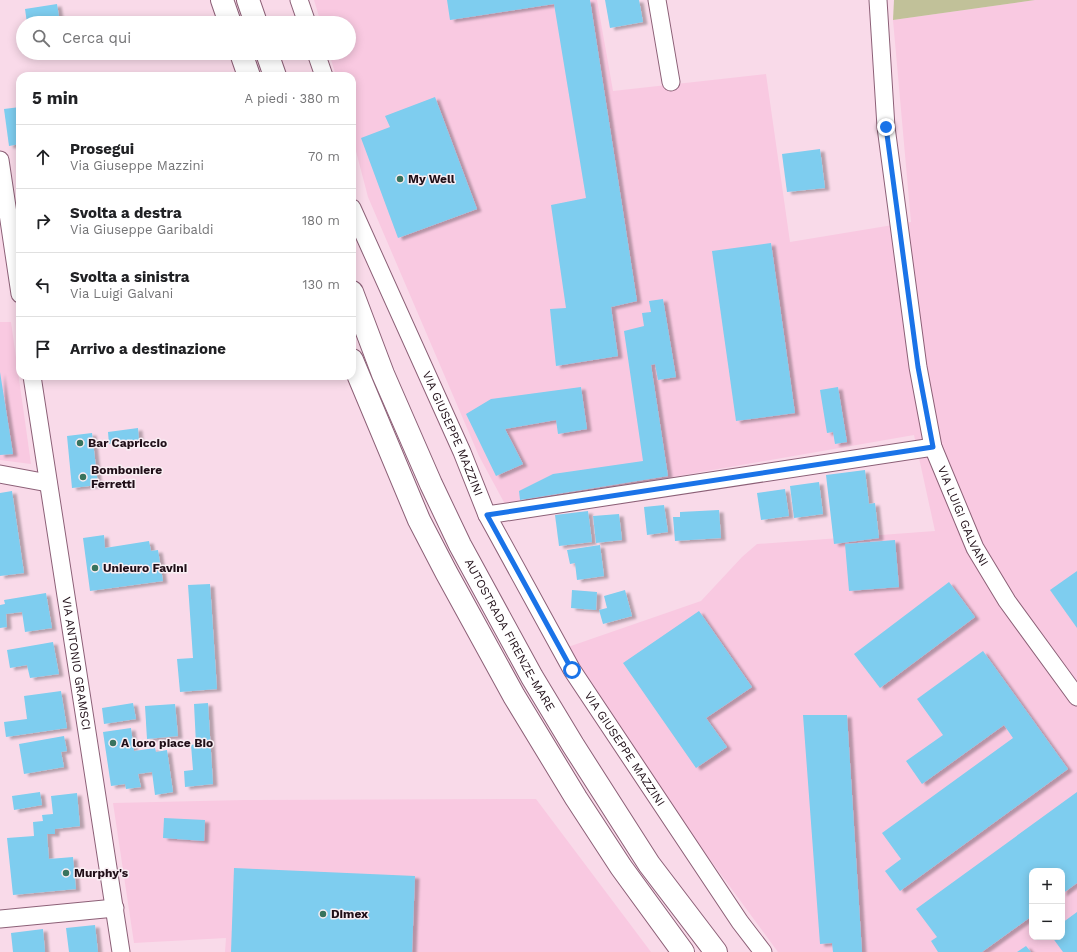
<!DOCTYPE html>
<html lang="it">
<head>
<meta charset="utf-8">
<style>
	:root { --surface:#fff; --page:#f2f2f2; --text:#202124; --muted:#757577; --line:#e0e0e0 }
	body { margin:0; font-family:"Work Sans",sans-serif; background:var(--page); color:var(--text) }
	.controls { position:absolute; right:12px; bottom:12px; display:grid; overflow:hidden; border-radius:8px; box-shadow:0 2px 10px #0003 }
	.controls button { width:36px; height:36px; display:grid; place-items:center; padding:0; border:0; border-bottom:1px solid var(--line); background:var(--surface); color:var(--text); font:20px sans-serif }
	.stop { position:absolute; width:12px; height:12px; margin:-9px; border:3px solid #1a73e8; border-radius:50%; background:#fff }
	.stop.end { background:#1a73e8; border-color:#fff; box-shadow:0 1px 4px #0008 }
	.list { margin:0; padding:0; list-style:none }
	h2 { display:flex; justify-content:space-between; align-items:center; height:52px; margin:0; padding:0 16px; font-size:17px }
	h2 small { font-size:13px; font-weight:400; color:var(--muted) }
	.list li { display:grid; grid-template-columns:26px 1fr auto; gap:12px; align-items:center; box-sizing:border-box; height:64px; padding:0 16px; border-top:1px solid var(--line) }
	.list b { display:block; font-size:15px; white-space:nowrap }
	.list p { margin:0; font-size:13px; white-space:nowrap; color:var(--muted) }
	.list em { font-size:13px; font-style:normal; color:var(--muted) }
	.icon { flex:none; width:22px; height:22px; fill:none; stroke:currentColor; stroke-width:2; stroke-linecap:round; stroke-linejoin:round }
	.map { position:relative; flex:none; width:1077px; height:952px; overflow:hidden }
	.search { position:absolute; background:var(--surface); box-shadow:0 2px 10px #0003; left:16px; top:16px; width:340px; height:44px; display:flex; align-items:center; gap:10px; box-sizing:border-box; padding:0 14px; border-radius:22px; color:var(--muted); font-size:15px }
	.panel { position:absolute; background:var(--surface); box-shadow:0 2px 10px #0003; left:16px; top:72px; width:340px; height:308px; border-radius:12px }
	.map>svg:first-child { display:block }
</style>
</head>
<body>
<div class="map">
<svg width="1077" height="952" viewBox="0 0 1077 952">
	<defs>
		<filter id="shadow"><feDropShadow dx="4.5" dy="2.5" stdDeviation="1" flood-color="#0004"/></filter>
	</defs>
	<rect width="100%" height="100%" fill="#f9dae9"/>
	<!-- built -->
	<g fill="#f9c9e1" fill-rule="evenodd">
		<path d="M314,0H597L613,91L766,74L790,242L911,222L893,20L1035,0H1077V952H778L650,778L568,647L701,601L742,557L757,544L935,531L914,435L506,506L479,456L368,197L352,136V76H336L329,53H349V23H321ZM1032,871H1062V937H1032Z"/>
		<polygon points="0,322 11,322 31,464 0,460"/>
		<polygon points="536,799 651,952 225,952 226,938 134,943 113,803 244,800"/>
	</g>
	<!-- green -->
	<polygon fill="#c1c199" points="894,0 1035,0 893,20"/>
	<!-- building -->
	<g fill="#7ecdef" filter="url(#shadow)">
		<polygon points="447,0 590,0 637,301 611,307 618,356 556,366 550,309 566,308 551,205 586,198 554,4 450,20"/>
		<polygon points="605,0 639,0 643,22 610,28"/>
		<polygon points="57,4 60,23 27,23 25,9"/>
		<polygon points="435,97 477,209 398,238 361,138 390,127 385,116"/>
		<polygon points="20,107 20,144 9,146 4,109"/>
		<polygon points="820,149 825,188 787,192 782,154"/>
		<polygon points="771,243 795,413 736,421 712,251"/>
		<polygon points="663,299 676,377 658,380 655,364 651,365 668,476 520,500 519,491 553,474 643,461 624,331 644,326 642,313 651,312 649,301"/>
		<polygon points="0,372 13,454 0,455"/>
		<polygon points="581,387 587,429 558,434 556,420 505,429 523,464 496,476 466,414 491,399"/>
		<polygon points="838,387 847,442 835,444 833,432 827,433 820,390"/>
		<polygon points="138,428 139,440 109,444 108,432"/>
		<polygon points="92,433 98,485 72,488 67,436"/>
		<polygon points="865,470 869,504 875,503 879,538 834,544 826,475"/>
		<polygon points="819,482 823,514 794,518 790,486"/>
		<polygon points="785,489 789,516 761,520 757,493"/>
		<polygon points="12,491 24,573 0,576 0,493"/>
		<polygon points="664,505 668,532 647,535 644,507"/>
		<polygon points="719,510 721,538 675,541 673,517 680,517 680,512"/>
		<polygon points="588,511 592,542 559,546 555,515"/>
		<polygon points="619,514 622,540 596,543 593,516"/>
		<polygon points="104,535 105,548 149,541 151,551 158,550 163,581 90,591 83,538"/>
		<polygon points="895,540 899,587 849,591 845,544"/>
		<polygon points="600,545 604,576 577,580 575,563 570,564 567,550"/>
		<polygon points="1077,571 1077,628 1050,590"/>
		<polygon points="949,582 975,617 880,688 854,654"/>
		<polygon points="210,584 217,689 180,692 177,659 193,658 188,585"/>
		<polygon points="572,590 597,592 596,610 571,608"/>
		<polygon points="625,590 632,616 603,624 599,610 607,608 604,596"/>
		<polygon points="46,593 52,628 25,632 22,612 6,614 7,627 0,628 0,605 5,604 4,600"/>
		<polygon points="699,611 752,687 706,718 727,747 696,768 623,663"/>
		<polygon points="53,642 59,674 30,678 27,665 10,668 7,650"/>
		<polygon points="983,651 1068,769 900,891 885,871 901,859 882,833 1013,738 1004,725 922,784 906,761 943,735 917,699"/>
		<polygon points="61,691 67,728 6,737 4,722 27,719 24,696"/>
		<polygon points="133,703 136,719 104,724 102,708"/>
		<polygon points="208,703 213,784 185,787 184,771 193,770 191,745 196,744 194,704"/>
		<polygon points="175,704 178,736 147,739 145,706"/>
		<polygon points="803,715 847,715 862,952 833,952 832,943 820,944"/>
		<polygon points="131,728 134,751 155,748 156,752 167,750 173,792 155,795 152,772 138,774 141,787 126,789 125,784 111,786 103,732"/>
		<polygon points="64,736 67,751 61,752 64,767 24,774 19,744"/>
		<polygon points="40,792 42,805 14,810 12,796"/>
		<polygon points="1077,792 1077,883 1062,894 1062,871 1032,871 1032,916 982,952 938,952 931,941 937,937 916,909"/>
		<polygon points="77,793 80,826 55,829 55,834 47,834 49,859 73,857 76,889 13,895 7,838 34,836 33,822 43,821 42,815 53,814 51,796"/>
		<polygon points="164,818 205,820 204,841 163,838"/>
		<polygon points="234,868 415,876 412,952 231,952"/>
		<polygon points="1077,912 1077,952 1063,952 1052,937 1062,937 1062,923"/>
		<polygon points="95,925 98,952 69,952 66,928"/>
		<polygon points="43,929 45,952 13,952 11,933"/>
		<polygon points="1026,946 1031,952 1017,952"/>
	</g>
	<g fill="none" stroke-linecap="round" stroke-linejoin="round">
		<defs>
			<g id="minor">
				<polyline points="299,0 307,23"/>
				<polyline points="657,0 671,82"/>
				<path id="s1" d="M878,0L886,127L918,367L933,447L975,548L1007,601L1077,697"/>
				<polyline points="316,53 324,76"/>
				<polyline points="0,160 20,294"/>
				<path id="s2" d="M352,208L462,452L487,515L572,670L740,922L763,952"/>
				<path id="s3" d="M32,376L121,952"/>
				<polyline points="0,474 48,483"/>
				<polyline points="487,515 933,447"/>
				<polyline points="0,919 115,908"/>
			</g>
			<g id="highway">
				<polyline points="222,0 230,23"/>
				<polyline points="248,0 256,23"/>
				<polyline points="241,53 249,76"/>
				<polyline points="267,53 275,76"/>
				<path id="s4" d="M352,292L383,374L431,484L460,545L532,677L573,745L649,864L716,952"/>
				<polyline points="352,360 419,520 446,572 514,696 576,798 621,867 683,952"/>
			</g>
		</defs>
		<!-- minor casing -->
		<use href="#minor" stroke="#8c6077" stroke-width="19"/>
		<!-- highway casing -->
		<use href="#highway" stroke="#8c6077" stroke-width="24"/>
		<!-- minor -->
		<use href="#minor" stroke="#fff" stroke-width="17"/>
		<!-- highway -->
		<use href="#highway" stroke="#fff" stroke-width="22"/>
	</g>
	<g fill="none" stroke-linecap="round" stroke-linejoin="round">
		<!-- route -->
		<polyline stroke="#1a73e8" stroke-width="5" points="572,670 487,515 933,447 918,367 886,127"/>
	</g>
	<!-- markers -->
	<g fill="#38735d" stroke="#f9eef3" stroke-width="1.5">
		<circle cx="400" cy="179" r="4"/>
		<circle cx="80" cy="443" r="4"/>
		<circle cx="83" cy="477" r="4"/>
		<circle cx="95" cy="568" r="4"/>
		<circle cx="113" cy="743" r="4"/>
		<circle cx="66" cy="873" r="4"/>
		<circle cx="323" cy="914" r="4"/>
	</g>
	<g text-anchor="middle" stroke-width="3" stroke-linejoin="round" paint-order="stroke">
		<!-- poi labels -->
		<g font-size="12" font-weight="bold" fill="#200f18" stroke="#f9eef3" text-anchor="start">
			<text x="408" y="183">My Well</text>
			<text x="88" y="447">Bar Capriccio</text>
			<text x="91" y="474">Bomboniere<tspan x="91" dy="14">Ferretti</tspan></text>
			<text x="103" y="572">Unieuro Favini</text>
			<text x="121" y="747">A loro piace Bio</text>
			<text x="74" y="877">Murphy's</text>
			<text x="331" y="918">Dimex</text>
		</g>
		<!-- street labels -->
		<g font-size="12" fill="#200f18" stroke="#f9eef3">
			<text dy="4" stroke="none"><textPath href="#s2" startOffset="247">VIA GIUSEPPE MAZZINI</textPath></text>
			<text dy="4" stroke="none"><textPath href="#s1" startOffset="526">VIA LUIGI GALVANI</textPath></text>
			<text dy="4" stroke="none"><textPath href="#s4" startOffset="378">AUTOSTRADA FIRENZE-MARE</textPath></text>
			<text dy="4" stroke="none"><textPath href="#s3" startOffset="291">VIA ANTONIO GRAMSCI</textPath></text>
			<text dy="4" stroke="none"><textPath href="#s2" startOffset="607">VIA GIUSEPPE MAZZINI</textPath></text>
		</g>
	</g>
</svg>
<div class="controls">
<button>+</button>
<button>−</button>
</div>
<div class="stop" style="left:572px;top:670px"></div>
<div class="stop end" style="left:886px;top:127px"></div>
<div class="search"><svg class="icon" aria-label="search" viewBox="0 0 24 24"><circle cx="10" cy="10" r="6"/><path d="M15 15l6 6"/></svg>Cerca qui</div>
<section class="panel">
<h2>5 min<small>A piedi · 380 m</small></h2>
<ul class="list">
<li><svg class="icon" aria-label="ahead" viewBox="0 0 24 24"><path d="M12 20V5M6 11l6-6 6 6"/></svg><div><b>Prosegui</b><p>Via Giuseppe Mazzini</p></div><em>70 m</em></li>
<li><svg class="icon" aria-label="right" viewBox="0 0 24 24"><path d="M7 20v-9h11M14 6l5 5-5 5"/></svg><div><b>Svolta a destra</b><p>Via Giuseppe Garibaldi</p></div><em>180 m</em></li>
<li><svg class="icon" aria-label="left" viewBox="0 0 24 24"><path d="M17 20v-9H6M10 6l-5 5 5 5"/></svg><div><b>Svolta a sinistra</b><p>Via Luigi Galvani</p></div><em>130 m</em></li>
<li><svg class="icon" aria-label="arrive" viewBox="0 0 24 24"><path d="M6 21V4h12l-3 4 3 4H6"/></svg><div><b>Arrivo a destinazione</b></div></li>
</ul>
</section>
</div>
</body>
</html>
